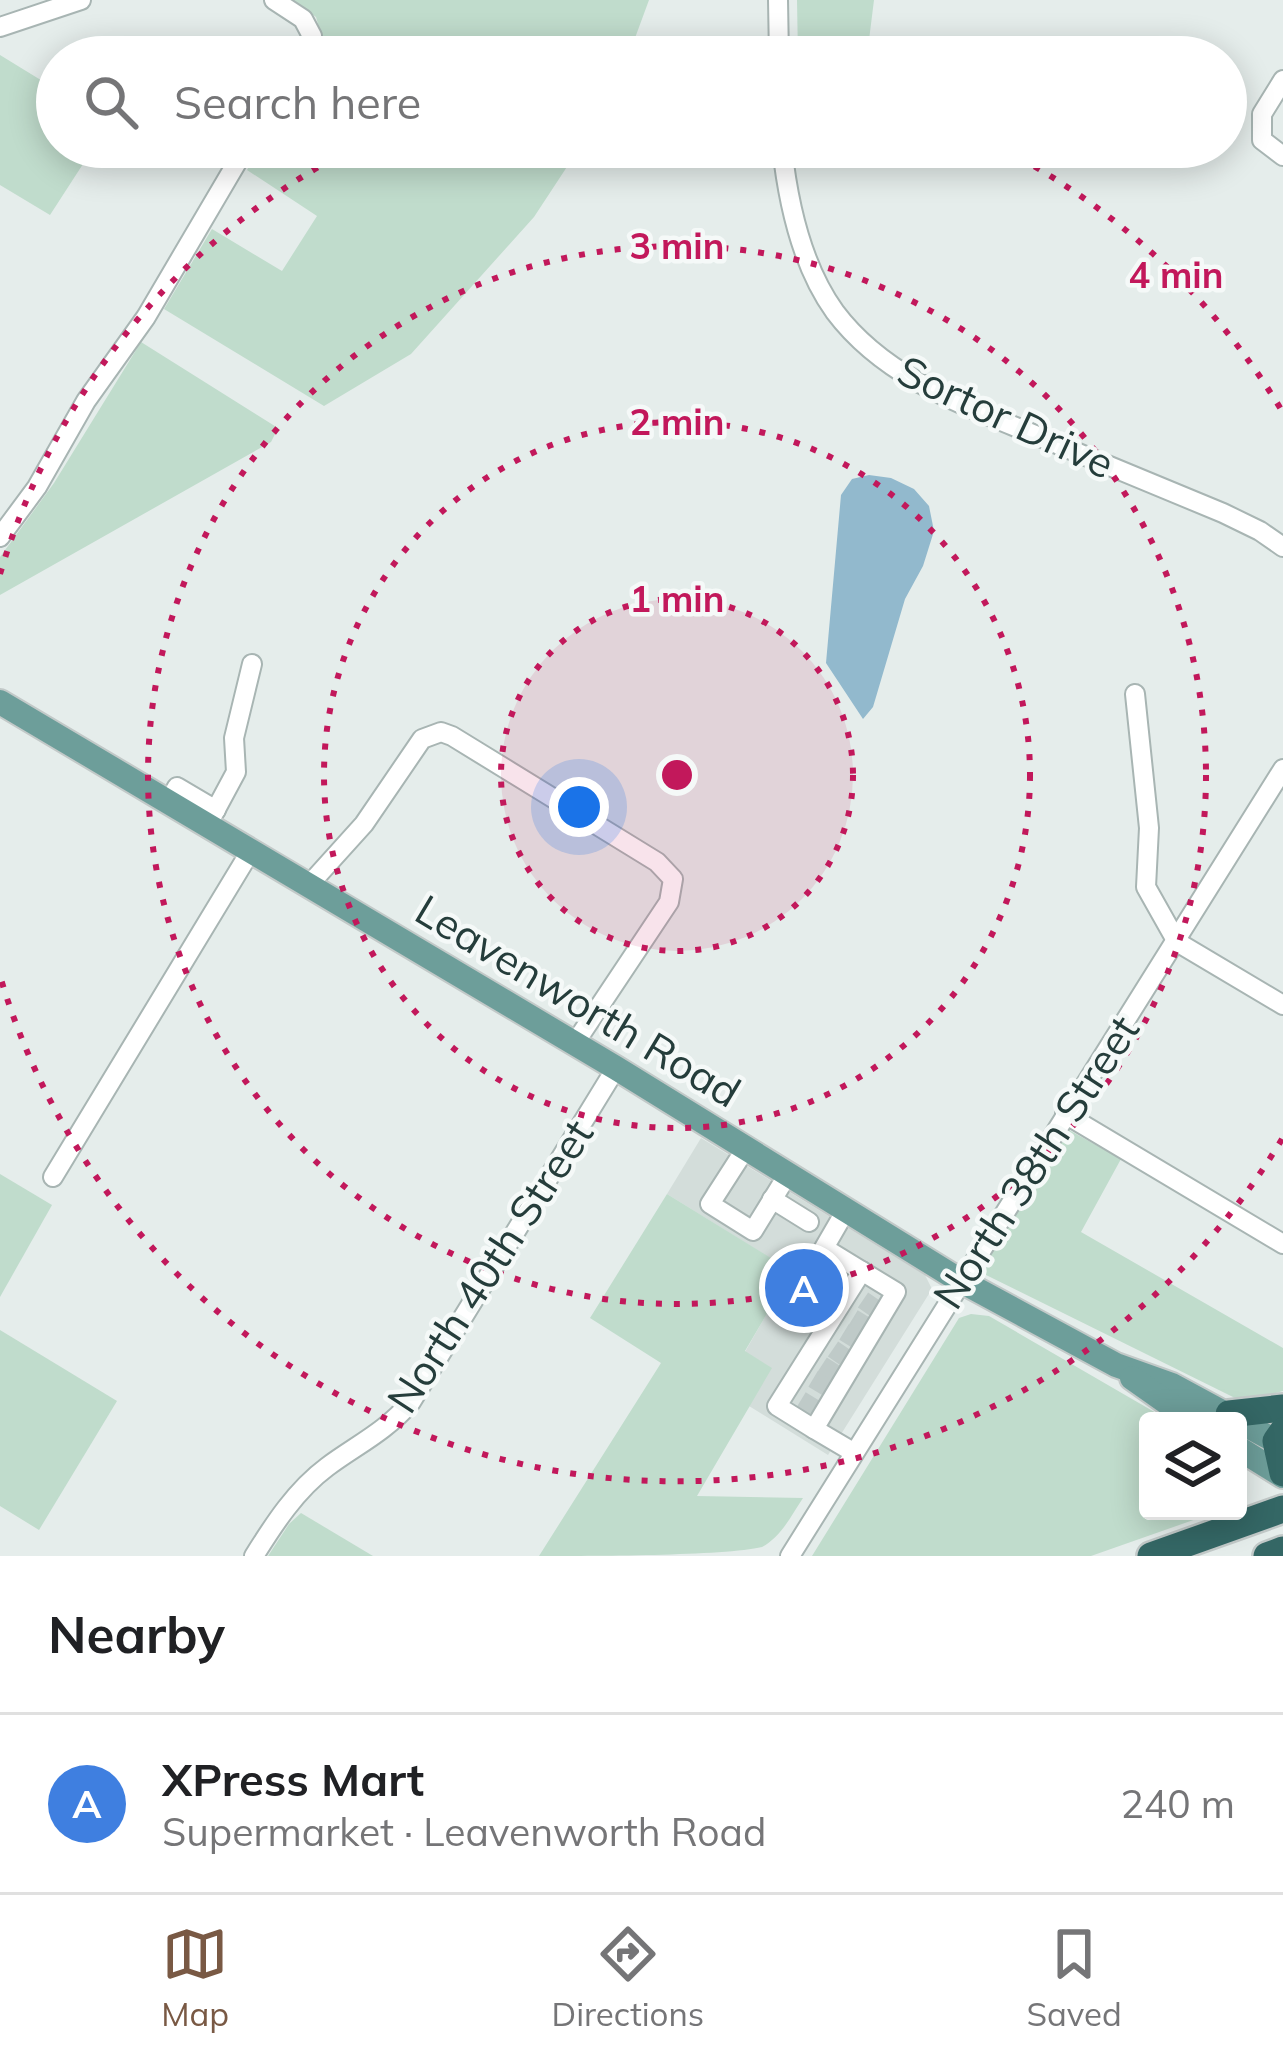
<!DOCTYPE html>
<html lang="en">
<head>
<meta charset="utf-8">
<style>
	:root { --surface:#fff; --page:#f2f2f2; --text:#202124; --muted:#757577; --line:#e0e0e0; --accent:#795944 }
	body { margin:0; font-family:Mulish,sans-serif; background:var(--page); color:var(--text) }
	.controls { position:absolute; right:36px; bottom:36px; display:grid; overflow:hidden; border-radius:12px; box-shadow:0 6px 30px #0003 }
	.controls button { width:108px; height:108px; display:grid; place-items:center; padding:0; border:0; border-bottom:3px solid var(--line); background:var(--surface); color:var(--text); font:60px sans-serif }
	.you { position:absolute; left:579px; top:807px; width:42px; height:42px; margin:-30px; border:9px solid #fff; border-radius:50%; background:#1a73e8; box-shadow:0 0 0 18px #1a73e833 }
	.badge { display:grid; place-items:center; width:78px; height:78px; border-radius:50%; background:var(--accent); color:#fff; font-size:39px; font-weight:700 }
	.pin { position:absolute; translate:-50% -50%; border:6px solid #fff; box-shadow:0 3px 12px #0006 }
	.list { margin:0; padding:0; list-style:none }
	h2 { display:flex; justify-content:space-between; align-items:center; height:156px; margin:0; padding:0 48px; font-size:51px }
	h2 small { font-size:39px; font-weight:400; color:var(--muted) }
	.list li { display:grid; grid-template-columns:78px 1fr auto; gap:36px; align-items:center; box-sizing:border-box; height:180px; padding:0 48px; border-top:3px solid var(--line) }
	.list b { display:block; font-size:45px; white-space:nowrap }
	.list p { margin:0; font-size:39px; white-space:nowrap; color:var(--muted) }
	.list em { font-size:39px; font-style:normal; color:var(--muted) }
	.icon { flex:none; width:66px; height:66px; fill:none; stroke:currentColor; stroke-width:2; stroke-linecap:round; stroke-linejoin:round }
	.map { position:relative; flex:none; width:1283px; height:1556px; overflow:hidden }
	.search { position:absolute; background:var(--surface); box-shadow:0 6px 30px #0003; left:36px; right:36px; top:36px; height:132px; display:flex; align-items:center; gap:30px; box-sizing:border-box; padding:0 42px; border-radius:66px; color:var(--muted); font-size:45px }
	.sheet { height:336px; background:var(--surface) }
	nav { display:flex; justify-content:space-around; align-items:center; box-sizing:border-box; height:168px; border-top:3px solid var(--line); background:var(--surface); font-size:33px; color:var(--muted) }
	nav a { display:grid; justify-items:center; gap:6px }
	nav .on { color:var(--accent) }
	.map>svg:first-child { display:block }
</style>
</head>
<body>
<div class="map">
<svg width="1283" height="1556" viewBox="0 0 1283 1556">
	<rect width="100%" height="100%" fill="#e5edeb"/>
	<!-- built -->
	<polygon fill="#d3ddda" points="701,1138 925,1275 932,1289 828,1455 749,1406 771,1368 745,1352 791,1271 667,1194"/>
	<!-- green -->
	<g fill="#c0dccc">
		<polygon points="292,0 649,0 628,57 311,57 322,38 316,17"/>
		<polygon points="797,0 874,0 869,40 860,57 798,57"/>
		<polygon points="0,55 57,90 57,147 94,147 50,215 0,185"/>
		<polygon points="260,147 580,147 534,217 411,354 324,406 164,309 212,229 282,271 317,216 247,170"/>
		<polygon points="141,342 278,428 271,442 0,595 0,557 54,483"/>
		<polygon points="1069,1130 1121,1159 1081,1232 1283,1348 1283,1391 1261,1397 1235,1398 986,1275 982,1263"/>
		<polygon points="0,1174 52,1205 0,1297"/>
		<path d="M667,1194L792,1271L745,1351L772,1368L697,1496L803,1498C791,1516 781,1537 762,1547C726,1556 585,1556 539,1556L661,1363L590,1318Z"/>
		<polygon points="971,1314 989,1316 1170,1421 1148,1421 1148,1511 1219,1511 1091,1556 812,1556 959,1318"/>
		<polygon points="0,1330 117,1401 39,1530 0,1506"/>
		<polygon points="301,1513 373,1556 268,1556 289,1524"/>
	</g>
	<!-- water -->
	<polygon fill="#92b9cd" points="869,475 891,478 914,489 929,506 934,531 923,566 905,599 873,707 863,719 826,663 841,495 852,479"/>
	<g fill="none" stroke-linecap="round" stroke-linejoin="round">
		<!-- minor-tunnel -->
		<g stroke="#bfcac8" stroke-width="18" stroke-dasharray="18 9" stroke-linecap="butt">
			<polyline points="863,1300 876,1309"/>
			<polyline points="853,1318 866,1326"/>
			<polyline points="844,1332 857,1340"/>
			<polyline points="833,1349 846,1358"/>
			<polyline points="822,1365 836,1374"/>
			<polyline points="813,1379 828,1388"/>
			<polyline points="801,1400 814,1408"/>
		</g>
		<defs>
			<g id="minor">
				<polyline points="274,0 303,19 312,36 299,57"/>
				<polyline points="778,0 779,57"/>
				<polyline points="0,27 81,0"/>
				<polyline points="1283,80 1262,114 1262,140 1283,156"/>
				<path d="M782,147C788,203 801,265 835,312C886,380 969,407 1045,439C1104,464 1163,488 1223,513L1260,531L1283,547"/>
				<polyline points="0,537 37,487 86,401 146,317 246,147"/>
				<polyline points="1135,694 1149,828 1146,887 1177,942 1283,1005"/>
				<polyline points="168,803 177,787 216,810"/>
				<polyline points="207,826 236,772 234,738 252,664"/>
				<polyline points="308,886 364,824 422,739 441,732 452,736 657,862 673,879 669,902 575,1043"/>
				<polyline points="1065,1114 1283,1244"/>
				<polyline points="746,1148 710,1204 753,1231 788,1174"/>
				<polyline points="53,1177 250,852"/>
				<polyline points="772,1199 809,1222"/>
				<polyline points="846,1210 824,1248 896,1292 814,1429 853,1452"/>
				<polyline points="814,1429 777,1406 862,1271"/>
				<path d="M254,1556C274,1524 296,1490 327,1467C358,1444 384,1433 411,1402L616,1068"/>
				<polyline points="790,1556 1283,769"/>
			</g>
			<g id="major">
				<polyline points="0,702 616,1068 959,1280 1116,1365 1172,1385 1283,1445"/>
				<polyline points="1132,1378 1193,1421"/>
				<polyline points="1238,1448 1283,1476"/>
			</g>
			<g id="highway">
				<polyline points="1229,1414 1283,1408"/>
				<polyline points="1283,1431 1276,1441 1283,1473"/>
				<polyline points="1151,1556 1283,1509"/>
				<polyline points="1267,1556 1283,1550"/>
			</g>
		</defs>
		<!-- minor casing -->
		<use href="#minor" stroke="#a8b5b3" stroke-width="22"/>
		<!-- major casing -->
		<use href="#major" stroke="#c2c9c8" stroke-width="28"/>
		<!-- highway casing -->
		<use href="#highway" stroke="#c2c9c8" stroke-width="32"/>
		<!-- minor -->
		<use href="#minor" stroke="#fff" stroke-width="18"/>
		<!-- major -->
		<use href="#major" stroke="#6d9e9a" stroke-width="24"/>
		<!-- highway -->
		<use href="#highway" stroke="#346765" stroke-width="27"/>
	</g>
	<!-- distance rings -->
	<circle cx="677" cy="775" r="176" fill="#c2185b" fill-opacity=".12"/>
	<g fill="none" stroke="#c2185b" stroke-width="6" stroke-dasharray="6 12">
		<circle cx="677" cy="775" r="176"/>
		<circle cx="677" cy="775" r="353"/>
		<circle cx="677" cy="775" r="529"/>
		<path d="M1282 1139A706 706 0 0 1 0 976M0 574A706 706 0 0 1 351 149M1003 149A706 706 0 0 1 1282 411"/>
	</g>
	<g text-anchor="middle" stroke-width="9" stroke-linejoin="round" paint-order="stroke">
		<!-- street labels -->
		<g font-size="42" fill="#253d3b" stroke="#f5f9f8">
			<text transform="translate(1006 417) rotate(25)" y="15">Sortor Drive</text>
			<text transform="translate(578 1001) rotate(31)" y="15">Leavenworth Road</text>
			<text transform="translate(1036 1162) rotate(-57)" y="15">North 38th Street</text>
			<text transform="translate(490 1266) rotate(-57)" y="15">North 40th Street</text>
		</g>
	</g>
	<circle cx="677" cy="775" r="18" fill="#c2185b" stroke="#f5f9f8" stroke-width="6"/>
	<g font-size="36" text-anchor="middle" font-weight="bold" fill="#c2185b" stroke="#f5f9f8" stroke-width="9" stroke-linejoin="round" paint-order="stroke">
		<text x="677" y="259">3 min</text>
		<text x="1176" y="288">4 min</text>
		<text x="677" y="435">2 min</text>
		<text x="677" y="612">1 min</text>
	</g>
</svg>
<div class="controls">
<button><svg class="icon" aria-label="layers" viewBox="0 0 24 24"><path d="M12 4l9 5-9 5-9-5zM3 14l9 5 9-5"/></svg></button>
</div>
<div class="you"></div>
<div class="pin badge" style="left:804px;top:1288px;background:#3f7fe0">A</div>
<div class="search"><svg class="icon" aria-label="search" viewBox="0 0 24 24"><circle cx="10" cy="10" r="6"/><path d="M15 15l6 6"/></svg>Search here</div>
</div>
<section class="sheet">
<h2>Nearby<small></small></h2>
<ul class="list">
<li><span class="badge" style="background:#3f7fe0">A</span><div><b>XPress Mart</b><p>Supermarket · Leavenworth Road</p></div><em>240 m</em></li>
</ul>
</section>
<nav>
<a class="on"><svg class="icon" aria-label="map" viewBox="0 0 24 24"><path d="M3 6l6-2 6 2 6-2v14l-6 2-6-2-6 2zM9 4v14M15 6v14"/></svg>Map</a>
<a><svg class="icon" aria-label="directions" viewBox="0 0 24 24"><path d="M12 3l9 9-9 9-9-9zM9 14v-3h6M13 9l2 2-2 2"/></svg>Directions</a>
<a><svg class="icon" aria-label="saved" viewBox="0 0 24 24"><path d="M7 4h10v16l-5-4-5 4z"/></svg>Saved</a>
</nav>
</body>
</html>
